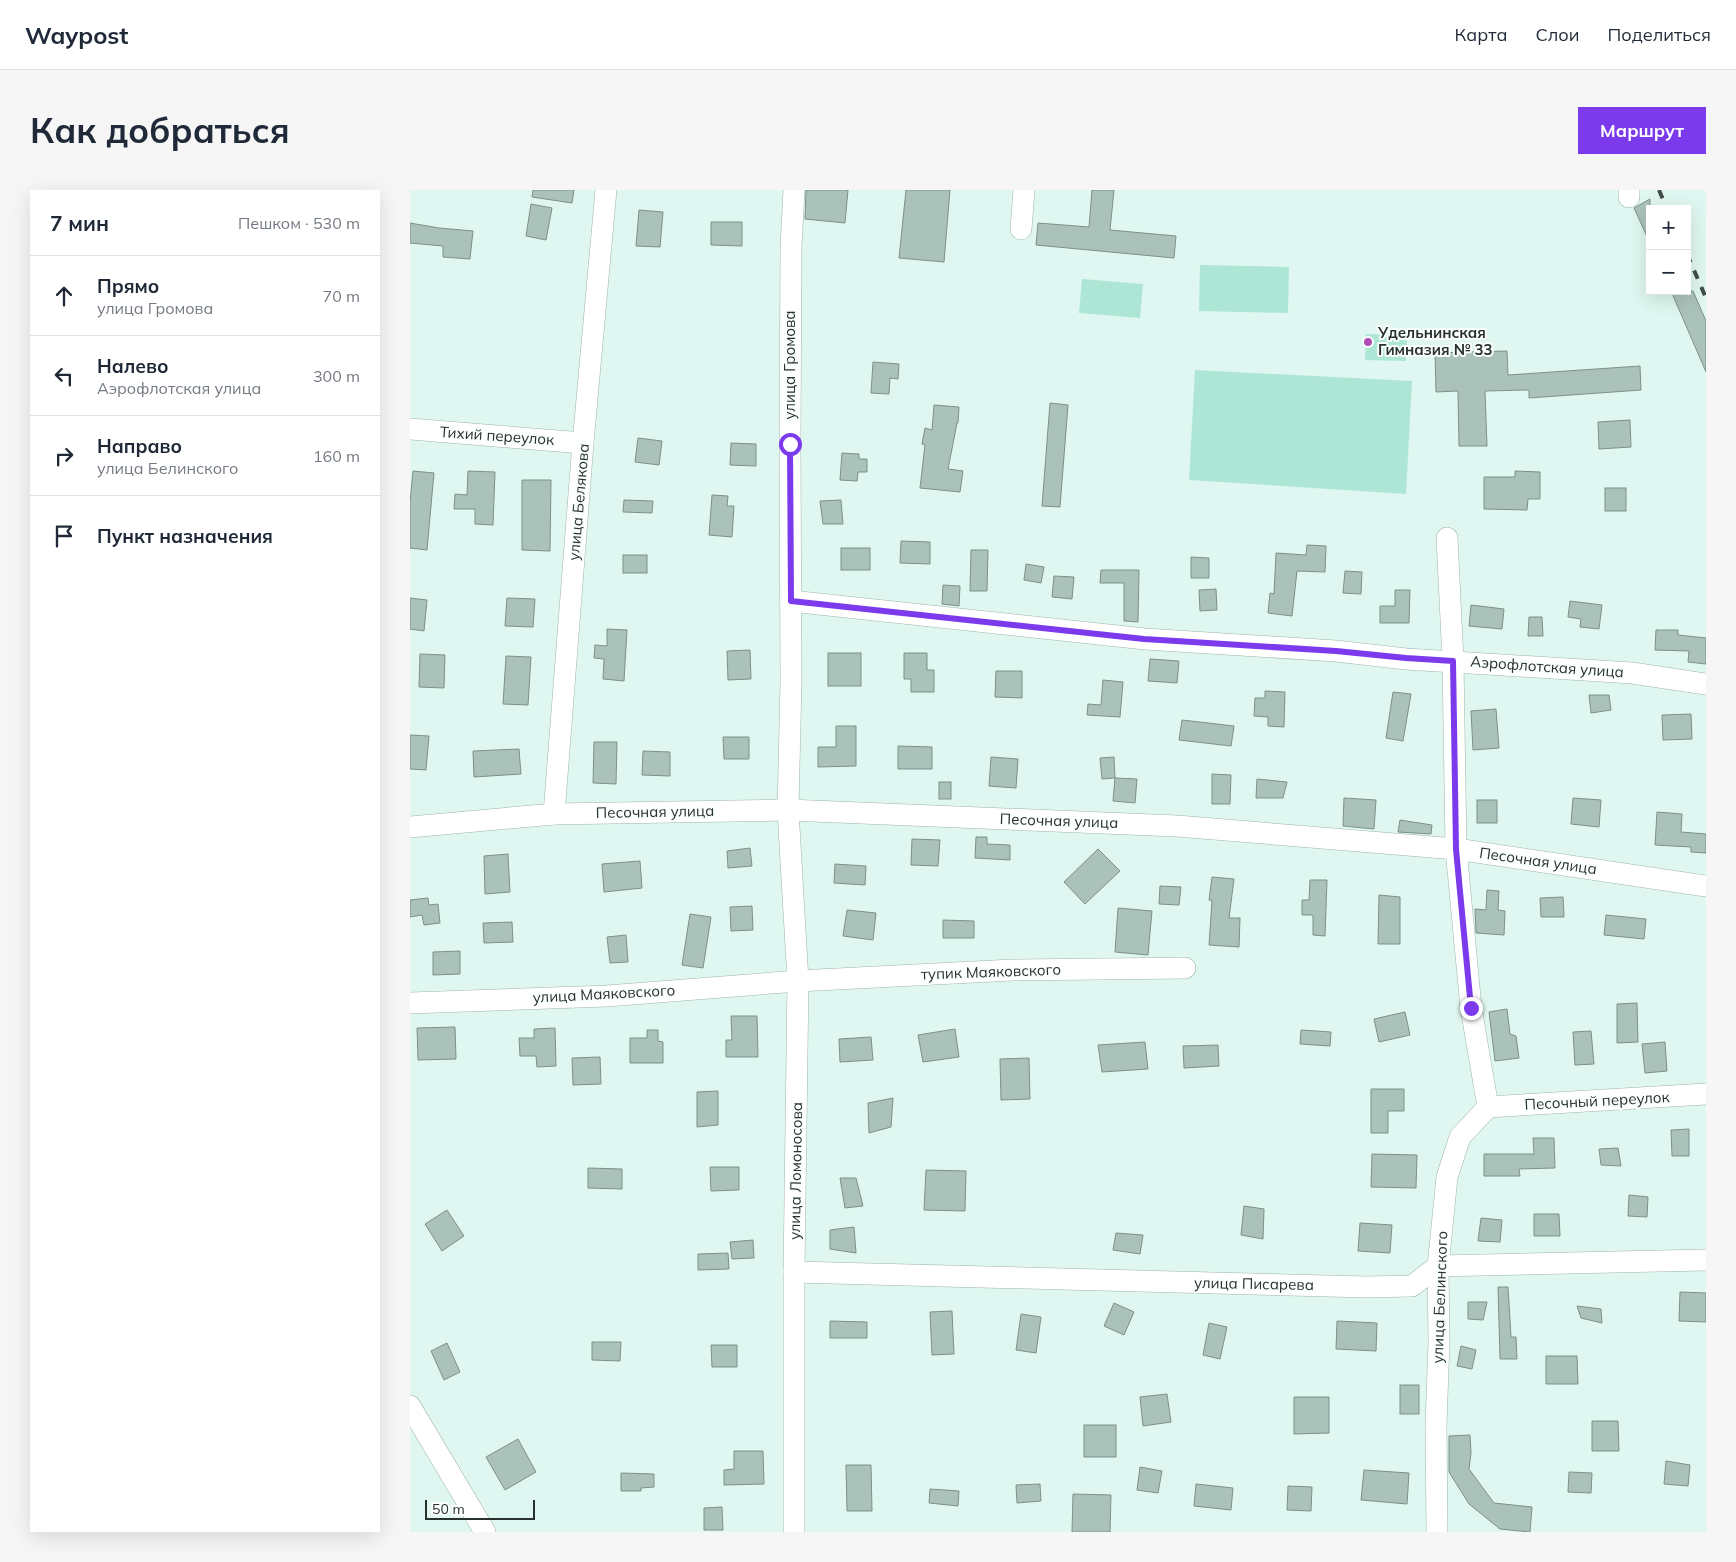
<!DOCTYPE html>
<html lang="ru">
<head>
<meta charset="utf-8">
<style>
	:root { --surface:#fff; --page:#f6f6f7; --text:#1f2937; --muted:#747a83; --line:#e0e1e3; --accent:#7c3aed }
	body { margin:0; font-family:Mulish,sans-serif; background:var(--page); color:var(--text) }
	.controls { position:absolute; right:15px; top:15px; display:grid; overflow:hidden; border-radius:0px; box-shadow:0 5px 20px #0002 }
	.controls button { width:45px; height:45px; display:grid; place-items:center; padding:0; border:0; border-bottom:1px solid var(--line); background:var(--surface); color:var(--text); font:25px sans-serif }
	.scale { position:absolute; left:15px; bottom:12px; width:110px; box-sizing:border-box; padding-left:5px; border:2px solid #28312f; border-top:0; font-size:14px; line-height:18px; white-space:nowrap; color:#28312f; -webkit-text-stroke:4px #fafffd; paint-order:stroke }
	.stop { position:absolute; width:15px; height:15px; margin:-11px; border:4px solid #7c3aed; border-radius:50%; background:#fff }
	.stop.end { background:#7c3aed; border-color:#fff; box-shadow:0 1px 5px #0008 }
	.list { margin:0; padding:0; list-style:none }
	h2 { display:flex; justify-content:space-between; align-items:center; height:65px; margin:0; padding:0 20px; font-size:21px }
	h2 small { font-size:16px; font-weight:400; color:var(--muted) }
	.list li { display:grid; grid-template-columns:32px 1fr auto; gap:15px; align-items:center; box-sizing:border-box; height:80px; padding:0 20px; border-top:1px solid var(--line) }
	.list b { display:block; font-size:19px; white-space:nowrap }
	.list p { margin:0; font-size:16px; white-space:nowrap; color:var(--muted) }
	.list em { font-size:16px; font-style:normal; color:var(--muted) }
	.icon { flex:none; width:28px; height:28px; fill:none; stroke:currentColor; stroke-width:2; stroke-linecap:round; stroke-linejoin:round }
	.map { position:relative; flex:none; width:1296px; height:1342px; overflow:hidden; border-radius:0px }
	header { display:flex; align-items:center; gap:30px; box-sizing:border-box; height:70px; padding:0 25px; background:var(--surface); border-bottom:1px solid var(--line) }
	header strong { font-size:24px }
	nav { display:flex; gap:28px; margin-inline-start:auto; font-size:18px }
	.intro { display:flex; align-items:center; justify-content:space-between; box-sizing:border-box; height:120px; padding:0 30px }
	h1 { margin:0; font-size:35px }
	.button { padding:12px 22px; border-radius:0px; background:var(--accent); color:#fff; font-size:18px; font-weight:700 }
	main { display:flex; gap:30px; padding:0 30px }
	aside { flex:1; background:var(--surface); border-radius:0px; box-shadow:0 5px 20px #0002 }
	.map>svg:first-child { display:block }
</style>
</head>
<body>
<header>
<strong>Waypost</strong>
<nav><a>Карта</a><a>Слои</a><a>Поделиться</a></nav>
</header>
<div class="intro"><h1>Как добраться</h1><a class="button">Маршрут</a></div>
<main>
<aside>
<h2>7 мин<small>Пешком · 530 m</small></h2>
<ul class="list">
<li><svg class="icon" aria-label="ahead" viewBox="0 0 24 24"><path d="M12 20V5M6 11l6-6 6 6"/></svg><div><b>Прямо</b><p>улица Громова</p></div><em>70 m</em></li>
<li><svg class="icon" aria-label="left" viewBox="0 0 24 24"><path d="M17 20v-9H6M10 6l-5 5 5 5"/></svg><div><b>Налево</b><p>Аэрофлотская улица</p></div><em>300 m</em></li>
<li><svg class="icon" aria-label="right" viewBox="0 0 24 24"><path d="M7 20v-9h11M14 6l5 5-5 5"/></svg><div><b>Направо</b><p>улица Белинского</p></div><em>160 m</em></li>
<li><svg class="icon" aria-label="arrive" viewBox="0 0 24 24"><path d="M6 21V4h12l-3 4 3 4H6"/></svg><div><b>Пункт назначения</b></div></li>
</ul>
</aside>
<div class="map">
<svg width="1296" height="1342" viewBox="0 0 1296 1342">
	<rect width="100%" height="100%" fill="#dff7f0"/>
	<!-- green -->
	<g fill="#aee6d6">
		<polygon points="790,75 879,77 878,123 789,121"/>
		<polygon points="672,89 733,94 730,128 669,123"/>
		<polygon points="956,144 997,145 996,171 955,170"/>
		<polygon points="785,180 1002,191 996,304 779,290"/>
	</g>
	<!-- building -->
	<g fill="#abc2bb" stroke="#7b918a">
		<polygon points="123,0 164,0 162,13 122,7"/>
		<polygon points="396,0 438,0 435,33 395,29"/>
		<polygon points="496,0 540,0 534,72 489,68"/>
		<polygon points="682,0 704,0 700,40 766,46 764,68 626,55 628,33 679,37"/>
		<polygon points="1240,9 1240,53 1224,18"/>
		<polygon points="121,14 142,18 136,50 116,46"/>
		<polygon points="229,20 253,22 250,57 226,56"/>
		<polygon points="301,32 332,32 332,56 301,55"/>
		<polygon points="0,33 29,38 63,41 60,69 33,67 33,56 0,53"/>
		<polygon points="1261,101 1283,101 1296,131 1296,182"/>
		<polygon points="1097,161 1098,185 1230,176 1231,200 1119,208 1119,200 1075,201 1077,256 1049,256 1048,201 1026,202 1025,163"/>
		<polygon points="463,172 489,174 488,189 480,188 479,204 461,203"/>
		<polygon points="640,213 658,215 650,317 632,316"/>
		<polygon points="524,215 549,217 548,233 547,233 538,279 553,281 550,302 510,298 515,255 512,254 515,238 522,240"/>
		<polygon points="1220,230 1221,257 1189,259 1188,232"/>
		<polygon points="228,248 252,251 249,275 225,272"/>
		<polygon points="321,253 346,254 346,276 320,275"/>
		<polygon points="432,263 449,264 449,269 457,269 457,282 448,282 447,291 430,290"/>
		<polygon points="3,281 24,283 17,360 0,358 0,313"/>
		<polygon points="58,281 85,282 83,335 65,334 65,319 44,319 45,304 57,305"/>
		<polygon points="1105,281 1130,282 1130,309 1118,309 1117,320 1074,319 1074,287 1105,287"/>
		<polygon points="112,290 141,290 140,361 112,360"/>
		<rect x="1195" y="298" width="21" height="23"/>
		<polygon points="302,305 318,306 317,316 324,316 322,347 299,345"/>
		<polygon points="214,310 243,311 242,323 213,322"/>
		<polygon points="431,310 433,334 413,334 410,311"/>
		<polygon points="491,351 520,352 520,374 490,373"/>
		<polygon points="897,355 916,356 915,382 887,381 882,426 858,423 860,403 864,404 866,363 896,365"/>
		<rect x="431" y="358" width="29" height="22"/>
		<polygon points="561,360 578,360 577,401 560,401"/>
		<rect x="213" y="365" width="24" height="18"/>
		<polygon points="781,367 799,368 799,388 781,388"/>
		<polygon points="616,374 634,377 631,393 614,390"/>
		<polygon points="691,380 729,380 728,432 714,431 714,393 690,393"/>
		<polygon points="935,381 952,382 951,404 933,403"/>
		<polygon points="644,386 664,387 662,409 642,407"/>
		<polygon points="533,395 550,396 549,416 532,414"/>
		<polygon points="806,399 807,420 790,421 789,400"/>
		<polygon points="985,400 1000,400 999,433 970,433 970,416 985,416"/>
		<polygon points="0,408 17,410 14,441 0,439"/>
		<polygon points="97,408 125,409 123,437 95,436"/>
		<polygon points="1160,411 1192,415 1189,439 1170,437 1171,429 1158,427"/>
		<polygon points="1061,415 1094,419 1092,439 1059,436"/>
		<polygon points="1119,427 1132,427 1133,446 1118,446"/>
		<polygon points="197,439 217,440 214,491 193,489 194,469 184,468 185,455 197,456"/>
		<polygon points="1246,440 1268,440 1268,445 1296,448 1296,474 1278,472 1279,461 1245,460"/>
		<polygon points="340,460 341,489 318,490 317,461"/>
		<rect x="418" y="463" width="33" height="33"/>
		<polygon points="494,463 517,463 517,480 524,480 524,502 501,502 501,489 494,489"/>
		<polygon points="10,464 35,465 34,498 9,497"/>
		<polygon points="96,466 121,467 118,515 93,514"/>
		<polygon points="740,469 769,471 767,493 738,491"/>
		<polygon points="586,481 612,481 612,508 585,507"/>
		<polygon points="693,490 713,492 710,527 677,525 678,514 691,515"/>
		<polygon points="855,501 875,502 874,537 858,536 858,527 844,526 845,508 855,508"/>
		<polygon points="983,502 1001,504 993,551 976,548"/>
		<polygon points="1179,505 1199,505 1201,520 1181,523"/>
		<polygon points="1086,519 1089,558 1063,560 1061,521"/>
		<polygon points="1281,524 1282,549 1253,550 1252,525"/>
		<polygon points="772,530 824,536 821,556 769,550"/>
		<polygon points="426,536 446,536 446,576 408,577 408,557 426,557"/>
		<polygon points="0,545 19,546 16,580 0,579"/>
		<polygon points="313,547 339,547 339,569 314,569"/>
		<polygon points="184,552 207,552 206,594 183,593"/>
		<polygon points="488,556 522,557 522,579 488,579"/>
		<polygon points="109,559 111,584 64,587 63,561"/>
		<polygon points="233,561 260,562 260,586 232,585"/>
		<polygon points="581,567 608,569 606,598 579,596"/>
		<polygon points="704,567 705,588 692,589 690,568"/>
		<polygon points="802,584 821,585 820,614 802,614"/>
		<polygon points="705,588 727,589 725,613 703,611"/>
		<polygon points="847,589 877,592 873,608 846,608"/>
		<rect x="529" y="592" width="12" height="17"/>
		<polygon points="934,608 966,610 964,639 933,636"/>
		<polygon points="1163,608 1191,610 1189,637 1161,634"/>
		<rect x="1067" y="610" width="20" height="23"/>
		<polygon points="1247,622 1272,624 1271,642 1296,644 1296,663 1281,662 1281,657 1245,655"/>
		<polygon points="990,630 1022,635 1021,644 988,642"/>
		<polygon points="566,647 577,647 577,654 600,655 600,670 565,668"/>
		<polygon points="502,649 530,650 528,676 501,675"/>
		<polygon points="340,658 342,676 318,678 317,661"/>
		<polygon points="688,659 710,681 675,714 654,692"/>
		<polygon points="98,664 100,702 75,704 74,666"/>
		<polygon points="230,671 232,698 194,702 192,674"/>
		<polygon points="425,674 456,676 455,695 424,693"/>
		<polygon points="802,687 824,689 819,728 830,728 829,757 799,755 802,711 799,710"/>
		<polygon points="900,690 917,690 915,746 903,745 903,725 892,725 892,710 899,710"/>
		<polygon points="750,696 771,697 769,715 749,714"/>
		<polygon points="1077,700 1089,701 1088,720 1095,721 1094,745 1066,743 1065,719 1076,720"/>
		<polygon points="969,705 990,707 990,754 968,754"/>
		<polygon points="1153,707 1154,727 1131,727 1130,708"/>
		<polygon points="18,708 19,715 28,714 30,733 14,735 12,725 0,727 0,710"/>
		<polygon points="342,716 343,740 321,741 320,717"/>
		<polygon points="708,718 742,721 738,765 705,762"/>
		<polygon points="437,720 466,723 463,750 433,746"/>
		<polygon points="280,724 301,727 293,778 272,775"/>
		<polygon points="1196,725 1236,729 1234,749 1194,745"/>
		<polygon points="533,730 564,731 564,748 533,748"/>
		<polygon points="102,732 103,752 74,753 73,733"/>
		<polygon points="216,745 218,772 200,773 197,747"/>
		<polygon points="50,761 50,784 23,785 23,762"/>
		<polygon points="1227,813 1228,852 1207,853 1207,814"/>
		<polygon points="1097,819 1100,844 1106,846 1109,868 1085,871 1079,822"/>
		<polygon points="995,822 1000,845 969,852 964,829"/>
		<polygon points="321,826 347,826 348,867 316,867 316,850 322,850"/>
		<polygon points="45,837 46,869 8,870 7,838"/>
		<polygon points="145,838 146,876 127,877 126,866 110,866 109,848 124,848 124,839"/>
		<polygon points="545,839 549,867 513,872 508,845"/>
		<polygon points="237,840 248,840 248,851 253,852 253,873 220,873 220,848 237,848"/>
		<polygon points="891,840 921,842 920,856 890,854"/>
		<polygon points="1181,841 1184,874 1165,875 1163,842"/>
		<polygon points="461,847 463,870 430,872 429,849"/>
		<polygon points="735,852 738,879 692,882 688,855"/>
		<polygon points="1255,852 1257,881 1235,883 1232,854"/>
		<polygon points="808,855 809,876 774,878 773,856"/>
		<polygon points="190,867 191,894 163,895 162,868"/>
		<polygon points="619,868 620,909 591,910 590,869"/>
		<polygon points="961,899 994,899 994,921 978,921 978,943 961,943"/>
		<polygon points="308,901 308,935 287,937 287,902"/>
		<polygon points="483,908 481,937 459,943 458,913"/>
		<polygon points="1279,939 1279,966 1262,966 1261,940"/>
		<polygon points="1123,948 1144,948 1145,978 1109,979 1110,986 1074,986 1074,964 1124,964"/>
		<polygon points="1208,958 1211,976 1191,975 1189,959"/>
		<polygon points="962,964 1007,965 1006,998 961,997"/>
		<polygon points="300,977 329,977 329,1000 301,1001"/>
		<polygon points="178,978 212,979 212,999 178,998"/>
		<polygon points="516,980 556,981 555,1021 514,1020"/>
		<polygon points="430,988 446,988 453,1016 435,1018"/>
		<polygon points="1219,1005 1238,1007 1237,1027 1218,1026"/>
		<polygon points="834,1016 854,1019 853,1049 831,1045"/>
		<polygon points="37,1020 54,1046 32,1061 15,1034"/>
		<polygon points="1124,1024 1149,1024 1150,1046 1124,1046"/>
		<polygon points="1071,1028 1092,1030 1090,1052 1068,1051"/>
		<polygon points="950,1033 982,1035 980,1063 948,1061"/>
		<polygon points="444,1037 446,1063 420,1059 420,1040"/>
		<polygon points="706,1043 733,1045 730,1064 703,1060"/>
		<polygon points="343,1050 344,1068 322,1069 320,1052"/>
		<polygon points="318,1063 319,1079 288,1080 288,1064"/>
		<polygon points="1088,1097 1098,1097 1101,1147 1106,1147 1107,1169 1090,1169"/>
		<polygon points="1270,1102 1296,1103 1296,1132 1269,1131"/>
		<polygon points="1058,1112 1077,1112 1073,1130 1058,1129"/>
		<polygon points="704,1113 724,1122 714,1145 694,1136"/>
		<polygon points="1167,1116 1191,1119 1192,1133 1171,1128"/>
		<polygon points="542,1121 544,1164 522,1165 520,1122"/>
		<polygon points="611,1124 631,1127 626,1163 606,1160"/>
		<polygon points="420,1131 457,1132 457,1148 420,1148"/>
		<polygon points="927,1131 967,1133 966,1161 926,1159"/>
		<polygon points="799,1133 817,1137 810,1169 793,1165"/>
		<polygon points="182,1152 211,1152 210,1171 182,1170"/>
		<polygon points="37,1153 50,1182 34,1190 21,1161"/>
		<polygon points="301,1155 327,1155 327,1177 302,1177"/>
		<polygon points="1051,1156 1066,1160 1062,1179 1047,1176"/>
		<polygon points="1136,1166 1167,1166 1168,1194 1136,1194"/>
		<rect x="990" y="1195" width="19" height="29"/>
		<polygon points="757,1204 761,1232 733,1236 730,1207"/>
		<polygon points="884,1207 919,1207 919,1243 884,1244"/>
		<polygon points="1182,1231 1208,1231 1209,1261 1182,1261"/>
		<rect x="674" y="1235" width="32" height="32"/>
		<polygon points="1060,1245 1061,1263 1059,1279 1084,1313 1122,1317 1120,1342 1090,1339 1059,1314 1039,1282 1039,1246"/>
		<polygon points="108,1249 126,1282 95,1300 76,1267"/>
		<polygon points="324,1261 353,1261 354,1294 314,1295 314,1280 324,1279"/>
		<polygon points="1256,1271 1280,1275 1278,1296 1254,1294"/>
		<polygon points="436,1275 461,1275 462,1321 437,1321"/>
		<polygon points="730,1277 752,1281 748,1303 727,1300"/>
		<polygon points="954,1280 999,1283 997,1314 951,1310"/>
		<polygon points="1159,1282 1182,1283 1181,1303 1158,1302"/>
		<polygon points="211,1283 244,1284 244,1297 231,1298 231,1301 211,1301"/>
		<polygon points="630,1294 631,1311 607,1313 606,1295"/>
		<polygon points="786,1294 823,1298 821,1320 784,1316"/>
		<polygon points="878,1296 902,1297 901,1321 877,1320"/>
		<polygon points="520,1299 549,1301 548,1316 519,1313"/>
		<polygon points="663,1304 701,1305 700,1342 662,1342"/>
		<polygon points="312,1317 313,1340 294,1340 294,1318"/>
	</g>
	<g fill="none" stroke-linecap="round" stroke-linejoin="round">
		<defs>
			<g id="minor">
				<polyline points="384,0 381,57 380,254 381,492 378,620 388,791 384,1082 384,1342"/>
				<polyline points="1219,0 1219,7"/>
				<polyline points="611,39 614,0"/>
				<polyline points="0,239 173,253"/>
				<polyline points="381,411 735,449 926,461 996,469 1222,483 1296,494"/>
				<polyline points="144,624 173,253 196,0"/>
				<polyline points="0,637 144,624 378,620 767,636 1046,659 1296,696"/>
				<polyline points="0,813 197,806 388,791 603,780 775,778"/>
				<polyline points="1078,917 1296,904"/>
				<polyline points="384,1082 956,1097 1002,1096 1028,1076 1296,1070"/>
				<polyline points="0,1216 75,1342"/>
				<polyline points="1027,1342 1026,1235 1029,1152 1028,1076 1037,987 1050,947 1078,917 1061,818 1046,659 1043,471 1037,348"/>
			</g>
		</defs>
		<!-- minor casing -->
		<use href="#minor" stroke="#9fb5ae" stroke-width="22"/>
		<!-- minor -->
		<use href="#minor" stroke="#fff" stroke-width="21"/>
		<!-- rail -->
		<g stroke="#424d4a" stroke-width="4" stroke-dasharray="9 9" stroke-linecap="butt">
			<polyline points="1249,0 1257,19"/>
			<polyline points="1277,64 1296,108"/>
		</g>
	</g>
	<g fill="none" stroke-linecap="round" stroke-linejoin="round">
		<!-- route -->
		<polyline stroke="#7c3aed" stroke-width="6" points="380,254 381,411 734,449 926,461 996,468 1043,471 1046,659 1061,818"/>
	</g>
	<!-- markers -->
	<circle fill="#b04eb5" stroke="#fafffd" stroke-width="2" cx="958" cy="152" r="5"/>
	<g text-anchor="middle" stroke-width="4" stroke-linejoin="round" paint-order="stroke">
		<!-- poi labels -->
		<g font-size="15" font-weight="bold" fill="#28312f" stroke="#fafffd" text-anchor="start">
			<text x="968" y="148">Удельнинская<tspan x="968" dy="17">Гимназия № 33</tspan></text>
		</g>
		<!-- street labels -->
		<g font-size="15" fill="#28312f" stroke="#fafffd">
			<text transform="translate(380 175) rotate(-90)" y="5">улица Громова</text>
			<text transform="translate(87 246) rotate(4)" y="5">Тихий переулок</text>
			<text transform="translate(169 312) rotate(-85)" y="5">улица Белякова</text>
			<text transform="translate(1137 477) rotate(4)" y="5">Аэрофлотская улица</text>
			<text transform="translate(245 622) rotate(-1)" y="5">Песочная улица</text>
			<text transform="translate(649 631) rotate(2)" y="5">Песочная улица</text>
			<text transform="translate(1128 671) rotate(8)" y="5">Песочная улица</text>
			<text transform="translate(581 782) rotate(-2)" y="5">тупик Маяковского</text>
			<text transform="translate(194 804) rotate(-3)" y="5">улица Маяковского</text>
			<text transform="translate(1187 911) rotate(-3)" y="5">Песочный переулок</text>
			<text transform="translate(386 981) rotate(-89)" y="5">улица Ломоносова</text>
			<text transform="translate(844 1094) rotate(1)" y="5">улица Писарева</text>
			<text transform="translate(1030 1107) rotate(-88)" y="5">улица Белинского</text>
		</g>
	</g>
</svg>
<div class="controls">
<button>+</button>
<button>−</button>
</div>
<div class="scale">50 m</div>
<div class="stop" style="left:380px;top:254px"></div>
<div class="stop end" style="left:1061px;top:818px"></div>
</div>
</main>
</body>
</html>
